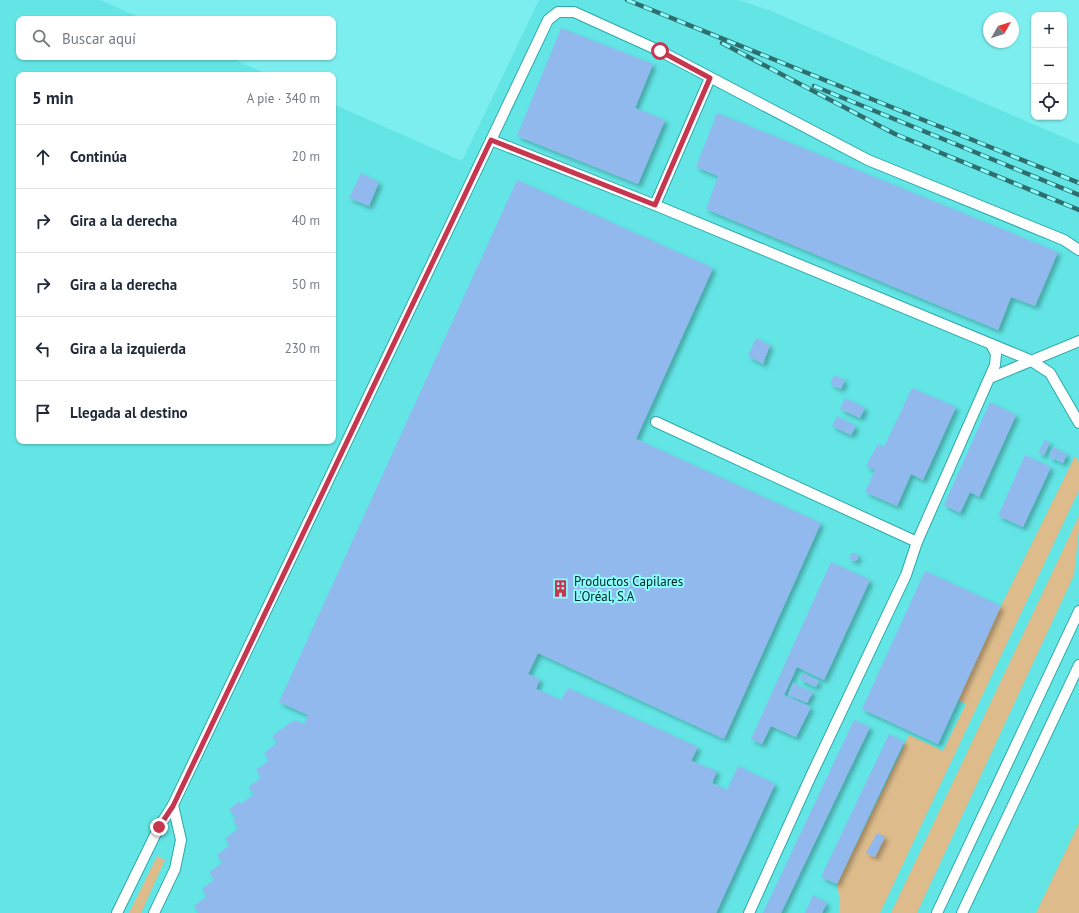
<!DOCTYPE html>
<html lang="es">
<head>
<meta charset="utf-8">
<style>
	:root { --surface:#fff; --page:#f2f2f3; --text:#1f2937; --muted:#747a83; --line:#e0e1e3 }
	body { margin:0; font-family:"PT Sans",sans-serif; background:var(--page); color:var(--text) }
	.controls { position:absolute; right:12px; top:12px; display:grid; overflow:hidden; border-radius:8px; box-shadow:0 1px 3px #0004 }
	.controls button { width:36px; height:36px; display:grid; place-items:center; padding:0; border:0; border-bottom:1px solid var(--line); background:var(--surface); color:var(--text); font:20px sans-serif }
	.compass { position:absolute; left:983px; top:12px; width:36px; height:36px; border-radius:50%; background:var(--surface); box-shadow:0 1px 3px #0004; rotate:51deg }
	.stop { position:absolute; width:12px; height:12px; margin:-9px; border:3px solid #c6364f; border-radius:50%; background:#fff }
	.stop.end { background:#c6364f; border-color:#fff; box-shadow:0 1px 4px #0008 }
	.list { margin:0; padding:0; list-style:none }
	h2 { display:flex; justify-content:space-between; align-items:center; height:52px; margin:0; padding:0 16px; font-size:17px }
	h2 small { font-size:13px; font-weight:400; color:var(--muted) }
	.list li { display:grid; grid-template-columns:26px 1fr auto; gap:12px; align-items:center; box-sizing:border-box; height:64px; padding:0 16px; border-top:1px solid var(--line) }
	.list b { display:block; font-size:15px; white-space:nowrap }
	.list em { font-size:13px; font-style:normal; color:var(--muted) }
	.icon { flex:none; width:22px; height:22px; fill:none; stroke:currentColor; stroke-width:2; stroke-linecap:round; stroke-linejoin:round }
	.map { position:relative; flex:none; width:1079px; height:913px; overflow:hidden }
	.search { position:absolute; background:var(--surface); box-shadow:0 1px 3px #0004; left:16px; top:16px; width:320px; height:44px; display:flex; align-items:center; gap:10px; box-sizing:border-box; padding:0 14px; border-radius:8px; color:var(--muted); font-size:15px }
	.panel { position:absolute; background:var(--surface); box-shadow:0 1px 3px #0004; left:16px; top:72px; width:320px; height:372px; border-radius:8px }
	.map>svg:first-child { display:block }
</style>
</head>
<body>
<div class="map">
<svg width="1079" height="913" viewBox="0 0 1079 913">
	<defs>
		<filter id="shadow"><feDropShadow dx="3.5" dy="3.5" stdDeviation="2" flood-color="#0004"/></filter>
	</defs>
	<rect width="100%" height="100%" fill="#7deeef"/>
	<!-- built -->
	<polygon fill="#63e5e5" points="0,0 100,0 143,19 19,19 19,57 229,57 269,75 19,75 19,441 333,441 333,104 462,161 539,0 738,0 769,10 1079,144 1079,913 0,913"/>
	<!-- green -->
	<g fill="#ddbb8a">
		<polygon points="1075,456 1079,462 1079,490 880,913 839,913 840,902 837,884 909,735 943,751 966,704 958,700 1001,606"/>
		<polygon points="1079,516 1079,529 1074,575 917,913 891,913"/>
		<polygon points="1079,823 1079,913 1036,913"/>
		<polygon points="157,856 165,860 141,913 129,913"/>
	</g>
	<!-- building -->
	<g fill="#91b9ed" filter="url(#shadow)">
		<polygon points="561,28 653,64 635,108 665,120 638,184 517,136"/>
		<polygon points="717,113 1058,252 1035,306 1011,297 998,330 706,209 718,176 696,167"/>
		<polygon points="361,173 379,182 369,206 349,198"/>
		<polygon points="517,180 713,268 636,439 821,523 724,739 538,653 528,674 540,679 536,689 561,700 568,688 698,747 691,761 717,771 712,783 727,790 738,766 775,784 716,913 199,913 194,906 207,896 202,889 214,880 209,872 223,862 217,855 230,845 225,838 239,828 233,821 236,818 229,809 240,801 241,804 254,794 248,787 262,777 256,770 269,760 264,753 277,743 272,736 294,720 304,724 308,715 279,702"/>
		<polygon points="756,338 770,345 763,364 748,356"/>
		<polygon points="834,375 845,380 841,389 830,384"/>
		<polygon points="912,388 956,407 923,480 911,474 897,506 865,492 875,470 866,466 878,444 884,447"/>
		<polygon points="845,398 865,408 860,418 840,409"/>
		<polygon points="990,402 1016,415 979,497 970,492 960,513 944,505"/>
		<polygon points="837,416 856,426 851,435 832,426"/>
		<polygon points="1045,440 1050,442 1044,455 1038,453"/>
		<polygon points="1053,447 1060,450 1055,460 1049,457"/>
		<polygon points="1060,451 1067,454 1063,463 1056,460"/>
		<polygon points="1025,455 1051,467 1023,527 998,516"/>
		<circle cx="854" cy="557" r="4"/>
		<polygon points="831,562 870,580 824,680 797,667 784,695 811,707 796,737 771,726 762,744 751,739"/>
		<polygon points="925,571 1001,606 938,744 862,709"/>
		<polygon points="803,673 819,681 816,687 800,680"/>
		<polygon points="793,683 813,692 807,703 788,695"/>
		<polygon points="854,720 870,727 781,913 763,913"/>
		<polygon points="889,734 904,742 837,884 821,877"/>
		<polygon points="877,833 885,837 875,857 866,853"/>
		<polygon points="813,895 827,903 822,913 805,913"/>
	</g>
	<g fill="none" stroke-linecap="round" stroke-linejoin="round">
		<defs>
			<g id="lane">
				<polyline points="491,140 548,20 558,12 574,12 660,51 868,160 1064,240 1079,250"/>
				<polyline points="655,205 710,78"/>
				<polyline points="990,378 1079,341"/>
				<polyline points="656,422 917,542"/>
				<polyline points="117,913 159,827 173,805 491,140 655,205 1030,360 1050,373 1079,423"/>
				<polyline points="154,913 175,869 181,840 173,805"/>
				<polyline points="749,913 810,778 906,575 917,542 995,365 996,354 991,344"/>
				<polyline points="937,913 1079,611"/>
				<polyline points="962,913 1079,665"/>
			</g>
		</defs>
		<!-- lane casing -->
		<use href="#lane" stroke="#2ca9aa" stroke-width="12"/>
		<!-- lane -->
		<use href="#lane" stroke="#fff" stroke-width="10"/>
		<defs>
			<g id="rail">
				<polyline points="627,0 1079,183"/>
				<polyline points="722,43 895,134 1079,210"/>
				<polyline points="814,86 1079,195"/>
			</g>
		</defs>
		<!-- rail casing -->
		<use href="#rail" stroke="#2e6e6f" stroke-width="4.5"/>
		<!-- rail -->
		<use href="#rail" stroke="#8bfcfc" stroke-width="3" stroke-dasharray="9" stroke-linecap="butt"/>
	</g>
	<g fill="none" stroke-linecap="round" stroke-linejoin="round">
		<!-- route -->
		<polyline stroke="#c6364f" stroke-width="5" points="159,827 173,806 491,140 655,205 710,78 660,51"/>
	</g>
	<!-- icons -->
	<defs>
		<symbol id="building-bare" viewBox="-9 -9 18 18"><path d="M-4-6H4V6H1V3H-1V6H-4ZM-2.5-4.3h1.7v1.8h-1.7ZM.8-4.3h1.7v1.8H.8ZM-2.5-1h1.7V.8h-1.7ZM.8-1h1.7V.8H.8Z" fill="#c6364f" stroke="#8bfcfc" stroke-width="2.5" paint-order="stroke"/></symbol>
	</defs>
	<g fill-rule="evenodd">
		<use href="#building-bare" x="548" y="576" width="25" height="25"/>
	</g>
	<g text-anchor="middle" stroke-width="4" stroke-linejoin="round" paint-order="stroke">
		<!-- poi labels -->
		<g font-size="13" fill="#002223" stroke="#8bfcfc" text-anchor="start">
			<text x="574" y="586">Productos Capilares<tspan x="574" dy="15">L'Oréal, S.A</tspan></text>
		</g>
	</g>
</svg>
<div class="controls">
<button>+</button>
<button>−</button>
<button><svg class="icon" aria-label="locate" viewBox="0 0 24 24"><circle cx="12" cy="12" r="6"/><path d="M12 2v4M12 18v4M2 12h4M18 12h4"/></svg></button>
</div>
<svg class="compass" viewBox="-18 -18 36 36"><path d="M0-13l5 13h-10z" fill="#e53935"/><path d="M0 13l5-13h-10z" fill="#747a83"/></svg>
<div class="stop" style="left:660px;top:51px"></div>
<div class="stop end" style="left:159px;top:827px"></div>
<div class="search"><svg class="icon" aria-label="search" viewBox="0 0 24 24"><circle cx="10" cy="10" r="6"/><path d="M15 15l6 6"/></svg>Buscar aquí</div>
<section class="panel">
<h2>5 min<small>A pie · 340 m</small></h2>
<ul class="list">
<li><svg class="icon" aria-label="ahead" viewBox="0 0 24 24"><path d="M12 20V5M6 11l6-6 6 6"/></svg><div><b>Continúa</b></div><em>20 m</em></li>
<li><svg class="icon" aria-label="right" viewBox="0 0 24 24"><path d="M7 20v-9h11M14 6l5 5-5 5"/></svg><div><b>Gira a la derecha</b></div><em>40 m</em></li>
<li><svg class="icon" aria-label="right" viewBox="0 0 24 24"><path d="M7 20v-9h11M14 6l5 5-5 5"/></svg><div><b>Gira a la derecha</b></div><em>50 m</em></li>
<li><svg class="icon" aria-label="left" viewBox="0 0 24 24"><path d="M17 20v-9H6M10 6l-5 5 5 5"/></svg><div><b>Gira a la izquierda</b></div><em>230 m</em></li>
<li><svg class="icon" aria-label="arrive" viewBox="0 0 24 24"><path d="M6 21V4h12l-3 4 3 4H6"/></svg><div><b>Llegada al destino</b></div></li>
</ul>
</section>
</div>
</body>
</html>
